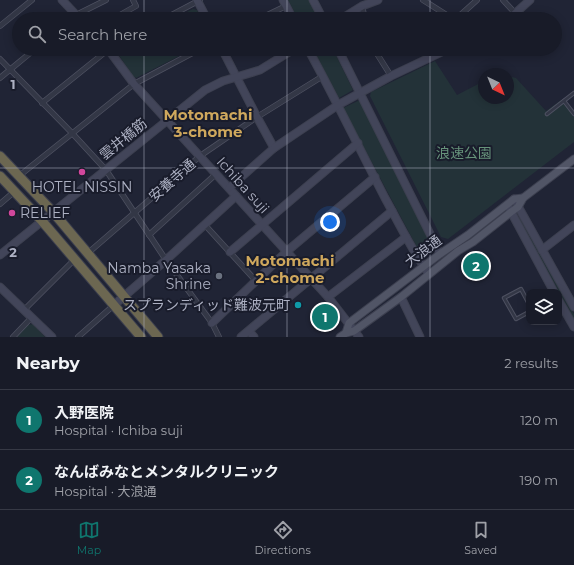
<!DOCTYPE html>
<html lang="en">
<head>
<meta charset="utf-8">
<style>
	:root { --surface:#181b28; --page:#252834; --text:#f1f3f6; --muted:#9fa1a8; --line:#363945; --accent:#0f766e }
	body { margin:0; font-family:Montserrat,"Noto Sans JP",sans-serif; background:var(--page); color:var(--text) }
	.controls { position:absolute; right:12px; bottom:12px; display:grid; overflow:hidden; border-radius:8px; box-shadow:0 2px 10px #0003 }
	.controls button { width:36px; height:36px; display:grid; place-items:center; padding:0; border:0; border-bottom:1px solid var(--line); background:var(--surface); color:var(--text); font:20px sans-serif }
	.compass { position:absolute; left:478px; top:68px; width:36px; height:36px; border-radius:50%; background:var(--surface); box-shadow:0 2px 10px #0003; rotate:137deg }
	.you { position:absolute; left:330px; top:222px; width:14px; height:14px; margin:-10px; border:3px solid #fff; border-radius:50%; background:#1a73e8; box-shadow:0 0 0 6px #1a73e833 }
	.badge { display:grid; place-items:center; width:26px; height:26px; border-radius:50%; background:var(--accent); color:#fff; font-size:13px; font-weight:700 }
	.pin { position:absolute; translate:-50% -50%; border:2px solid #fff; box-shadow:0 1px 4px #0006 }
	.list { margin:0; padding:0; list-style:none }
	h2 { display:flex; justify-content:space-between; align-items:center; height:52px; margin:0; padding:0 16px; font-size:17px }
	h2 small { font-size:13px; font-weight:400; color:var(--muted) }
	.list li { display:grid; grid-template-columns:26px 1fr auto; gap:12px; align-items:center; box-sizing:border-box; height:60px; padding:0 16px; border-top:1px solid var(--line) }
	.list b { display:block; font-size:15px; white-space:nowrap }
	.list p { margin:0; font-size:13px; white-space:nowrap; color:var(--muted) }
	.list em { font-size:13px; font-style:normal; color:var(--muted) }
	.icon { flex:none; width:22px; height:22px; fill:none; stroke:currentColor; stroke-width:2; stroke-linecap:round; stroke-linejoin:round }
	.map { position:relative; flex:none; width:574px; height:337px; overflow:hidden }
	.search { position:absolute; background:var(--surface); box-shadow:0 2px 10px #0003; left:12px; right:12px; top:12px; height:44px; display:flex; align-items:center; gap:10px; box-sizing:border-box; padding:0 14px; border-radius:22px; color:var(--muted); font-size:15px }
	.sheet { height:172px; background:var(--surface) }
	nav { display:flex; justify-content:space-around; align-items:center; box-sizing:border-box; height:56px; border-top:1px solid var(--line); background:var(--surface); font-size:11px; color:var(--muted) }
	nav a { display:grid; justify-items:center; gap:2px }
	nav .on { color:var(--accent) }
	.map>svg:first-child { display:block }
</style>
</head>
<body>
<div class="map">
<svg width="574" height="337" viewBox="0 0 574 337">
	<rect width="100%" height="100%" fill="#202435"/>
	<!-- green -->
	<g fill="#233238">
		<polygon points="288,0 309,0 319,19 298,19"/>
		<polygon points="193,9 197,10 201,19 173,19"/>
		<polygon points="117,49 193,49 136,78 133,76 116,51"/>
		<polygon points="313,49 333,49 353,90 339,98"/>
		<polygon points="435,61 457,95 484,81 484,98 508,98 508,76 516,78 546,111 561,100 574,117 574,142 448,239 441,237 370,96 371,92"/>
		<polygon points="360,100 434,249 424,257 421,255 343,108"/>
		<polygon points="520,217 574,314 574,319 518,218"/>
		<polygon points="33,324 45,337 17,337 28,325"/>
	</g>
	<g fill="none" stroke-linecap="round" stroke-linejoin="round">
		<defs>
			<g id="lane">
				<polyline points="564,101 574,114"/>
				<polyline points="547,114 574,93"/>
				<polyline points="529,304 521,289 504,298 516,319 529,312"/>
			</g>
			<g id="street">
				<polyline points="423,0 453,19"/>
				<polyline points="503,0 515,13"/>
				<polyline points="362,6 365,19"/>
				<polyline points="72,19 76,15 106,0"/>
				<polyline points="123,19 120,15 136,6 133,0"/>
				<polyline points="164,19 200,0"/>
				<polyline points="259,19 286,6"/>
				<polyline points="456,19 477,0"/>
				<polyline points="0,26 32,0"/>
				<polyline points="374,49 391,76"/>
				<polyline points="0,59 72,133 106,170 166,260 212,323 219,337"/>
				<polyline points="0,78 35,49"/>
				<polyline points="42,103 109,49"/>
				<polyline points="19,176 134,84 200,49"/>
				<polyline points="0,204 15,191"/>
				<polyline points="205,225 256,281"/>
				<polyline points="149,235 216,174"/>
				<polyline points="88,253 200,156 257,117 323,76"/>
				<polyline points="24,310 75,259"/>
				<polyline points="13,337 32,317"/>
				<polyline points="78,337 114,305"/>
			</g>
			<g id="secondary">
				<polyline points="62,0 80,19"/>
				<polyline points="197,0 207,19"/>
				<polyline points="283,0 293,19"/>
				<polyline points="313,0 323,19"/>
				<polyline points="341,19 362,6 378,0"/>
				<polyline points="509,19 530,0"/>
				<polyline points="108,49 134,84 328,297 359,337"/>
				<polyline points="222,49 257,117 274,148"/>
				<path d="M308,49C335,98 359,148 385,198C399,223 412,251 429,274"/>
				<polyline points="338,49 440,254"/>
				<polyline points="229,188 274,148 338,105 391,76 448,49"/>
				<polyline points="514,199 574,307"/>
				<polyline points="509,208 554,292"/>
				<polyline points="542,250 574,225"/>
				<polyline points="230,252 358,143"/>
				<polyline points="0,255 205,90 223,81 260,70 294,49"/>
				<polyline points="0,287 52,337"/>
				<polyline points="328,297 406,237"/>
				<polyline points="401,297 420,337"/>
				<polyline points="559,301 574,327"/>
				<polyline points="114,305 166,260 236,196"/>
				<polyline points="212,323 286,252 375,177"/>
				<polyline points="249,331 254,337"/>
				<polyline points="241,337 392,211"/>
			</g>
			<g id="primary">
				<polyline points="346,333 349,323 440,254 468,235 514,199 523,198"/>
				<polyline points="340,337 346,333 354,331 401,297 458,251 473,242 511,212 518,207 523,198 574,159"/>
			</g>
			<g id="highway">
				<polyline points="0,156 53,212 158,337"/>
				<polyline points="0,176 42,221 141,337"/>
			</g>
		</defs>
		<!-- lane casing -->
		<use href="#lane" stroke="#4e5161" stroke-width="4.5"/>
		<!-- street casing -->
		<use href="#street" stroke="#4e5161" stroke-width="6"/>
		<!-- secondary casing -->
		<use href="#secondary" stroke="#3d4050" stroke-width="9"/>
		<!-- primary casing -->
		<use href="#primary" stroke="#3d4050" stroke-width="9"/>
		<!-- highway casing -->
		<use href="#highway" stroke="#3b3e4e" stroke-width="11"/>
		<!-- lane -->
		<use href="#lane" stroke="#333746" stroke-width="2.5"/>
		<!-- street -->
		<use href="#street" stroke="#333746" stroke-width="4.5"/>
		<!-- secondary -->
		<use href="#secondary" stroke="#424559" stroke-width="7"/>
		<!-- primary -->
		<use href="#primary" stroke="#515566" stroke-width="7"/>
		<!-- highway -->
		<use href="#highway" stroke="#6c6751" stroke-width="9"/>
	</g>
	<!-- grid -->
	<path fill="none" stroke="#adb1c3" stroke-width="1" stroke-opacity="0.55" d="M144,0V19M287,0V19M430,0V19M144,49V337M287,49V337M430,49V337M0,168H574"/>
	<!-- markers -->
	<g fill="#d1479c" stroke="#191c2b" stroke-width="1.5">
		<circle cx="82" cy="172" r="4"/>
		<circle cx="12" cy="213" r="4"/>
	</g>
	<circle fill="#6b7280" stroke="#191c2b" stroke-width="1.5" cx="219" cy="276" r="4"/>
	<circle fill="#0f9aa8" stroke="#191c2b" stroke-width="1.5" cx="298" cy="305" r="4"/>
	<g text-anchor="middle" stroke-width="4" stroke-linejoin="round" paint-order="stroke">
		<!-- street labels -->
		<g font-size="14" fill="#adb1c3" stroke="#191c2b">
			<text transform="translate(123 139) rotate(-39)" y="5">雲井橋筋</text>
			<text transform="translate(172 180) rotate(-41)" y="5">安養寺通</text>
			<text transform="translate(243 185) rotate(48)" y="5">Ichiba suji</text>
			<text transform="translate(423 251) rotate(-37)" y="5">大浪通</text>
		</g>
		<!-- park labels -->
		<g font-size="14" fill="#66927a" stroke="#191c2b">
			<text x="464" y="158">浪速公園</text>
		</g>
		<!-- poi labels -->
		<g font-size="14" fill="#adb1c3" stroke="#191c2b" text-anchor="end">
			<text x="82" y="192" text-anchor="middle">HOTEL NISSIN</text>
			<text x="20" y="218" text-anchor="start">RELIEF</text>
			<text x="211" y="273">Namba Yasaka<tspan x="211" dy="16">Shrine</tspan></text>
			<text x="290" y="310">スプランディッド難波元町</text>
		</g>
		<!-- neighbourhood labels -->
		<g font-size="15" font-weight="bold" fill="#cfa85d" stroke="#191c2b">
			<text x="208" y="120">Motomachi<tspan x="208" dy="17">3-chome</tspan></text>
			<text x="290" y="266">Motomachi<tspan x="290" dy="17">2-chome</tspan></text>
		</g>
	</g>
	<g font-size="13" text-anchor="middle" font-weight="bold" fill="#adb1c3" stroke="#191c2b" stroke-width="4" stroke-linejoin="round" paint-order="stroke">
		<text x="13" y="89">1</text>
		<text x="13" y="257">2</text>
	</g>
</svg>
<div class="controls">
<button><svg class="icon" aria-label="layers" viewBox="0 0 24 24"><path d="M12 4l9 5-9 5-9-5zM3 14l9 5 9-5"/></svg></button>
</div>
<svg class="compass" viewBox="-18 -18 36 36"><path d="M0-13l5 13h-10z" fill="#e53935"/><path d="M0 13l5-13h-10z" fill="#9fa1a8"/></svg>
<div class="you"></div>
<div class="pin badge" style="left:325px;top:317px">1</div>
<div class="pin badge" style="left:476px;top:266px">2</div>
<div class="search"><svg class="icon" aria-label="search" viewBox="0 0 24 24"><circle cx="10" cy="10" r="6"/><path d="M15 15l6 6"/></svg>Search here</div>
</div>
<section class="sheet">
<h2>Nearby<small>2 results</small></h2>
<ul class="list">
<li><span class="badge">1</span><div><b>入野医院</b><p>Hospital · Ichiba suji</p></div><em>120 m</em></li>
<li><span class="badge">2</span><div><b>なんばみなとメンタルクリニック</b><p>Hospital · 大浪通</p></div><em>190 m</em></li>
</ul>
</section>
<nav>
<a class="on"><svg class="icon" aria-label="map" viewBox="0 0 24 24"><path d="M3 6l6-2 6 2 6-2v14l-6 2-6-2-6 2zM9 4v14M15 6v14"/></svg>Map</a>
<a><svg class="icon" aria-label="directions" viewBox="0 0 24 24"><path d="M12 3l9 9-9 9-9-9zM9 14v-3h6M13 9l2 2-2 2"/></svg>Directions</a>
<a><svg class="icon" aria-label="saved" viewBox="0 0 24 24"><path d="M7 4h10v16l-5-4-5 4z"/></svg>Saved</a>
</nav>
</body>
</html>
